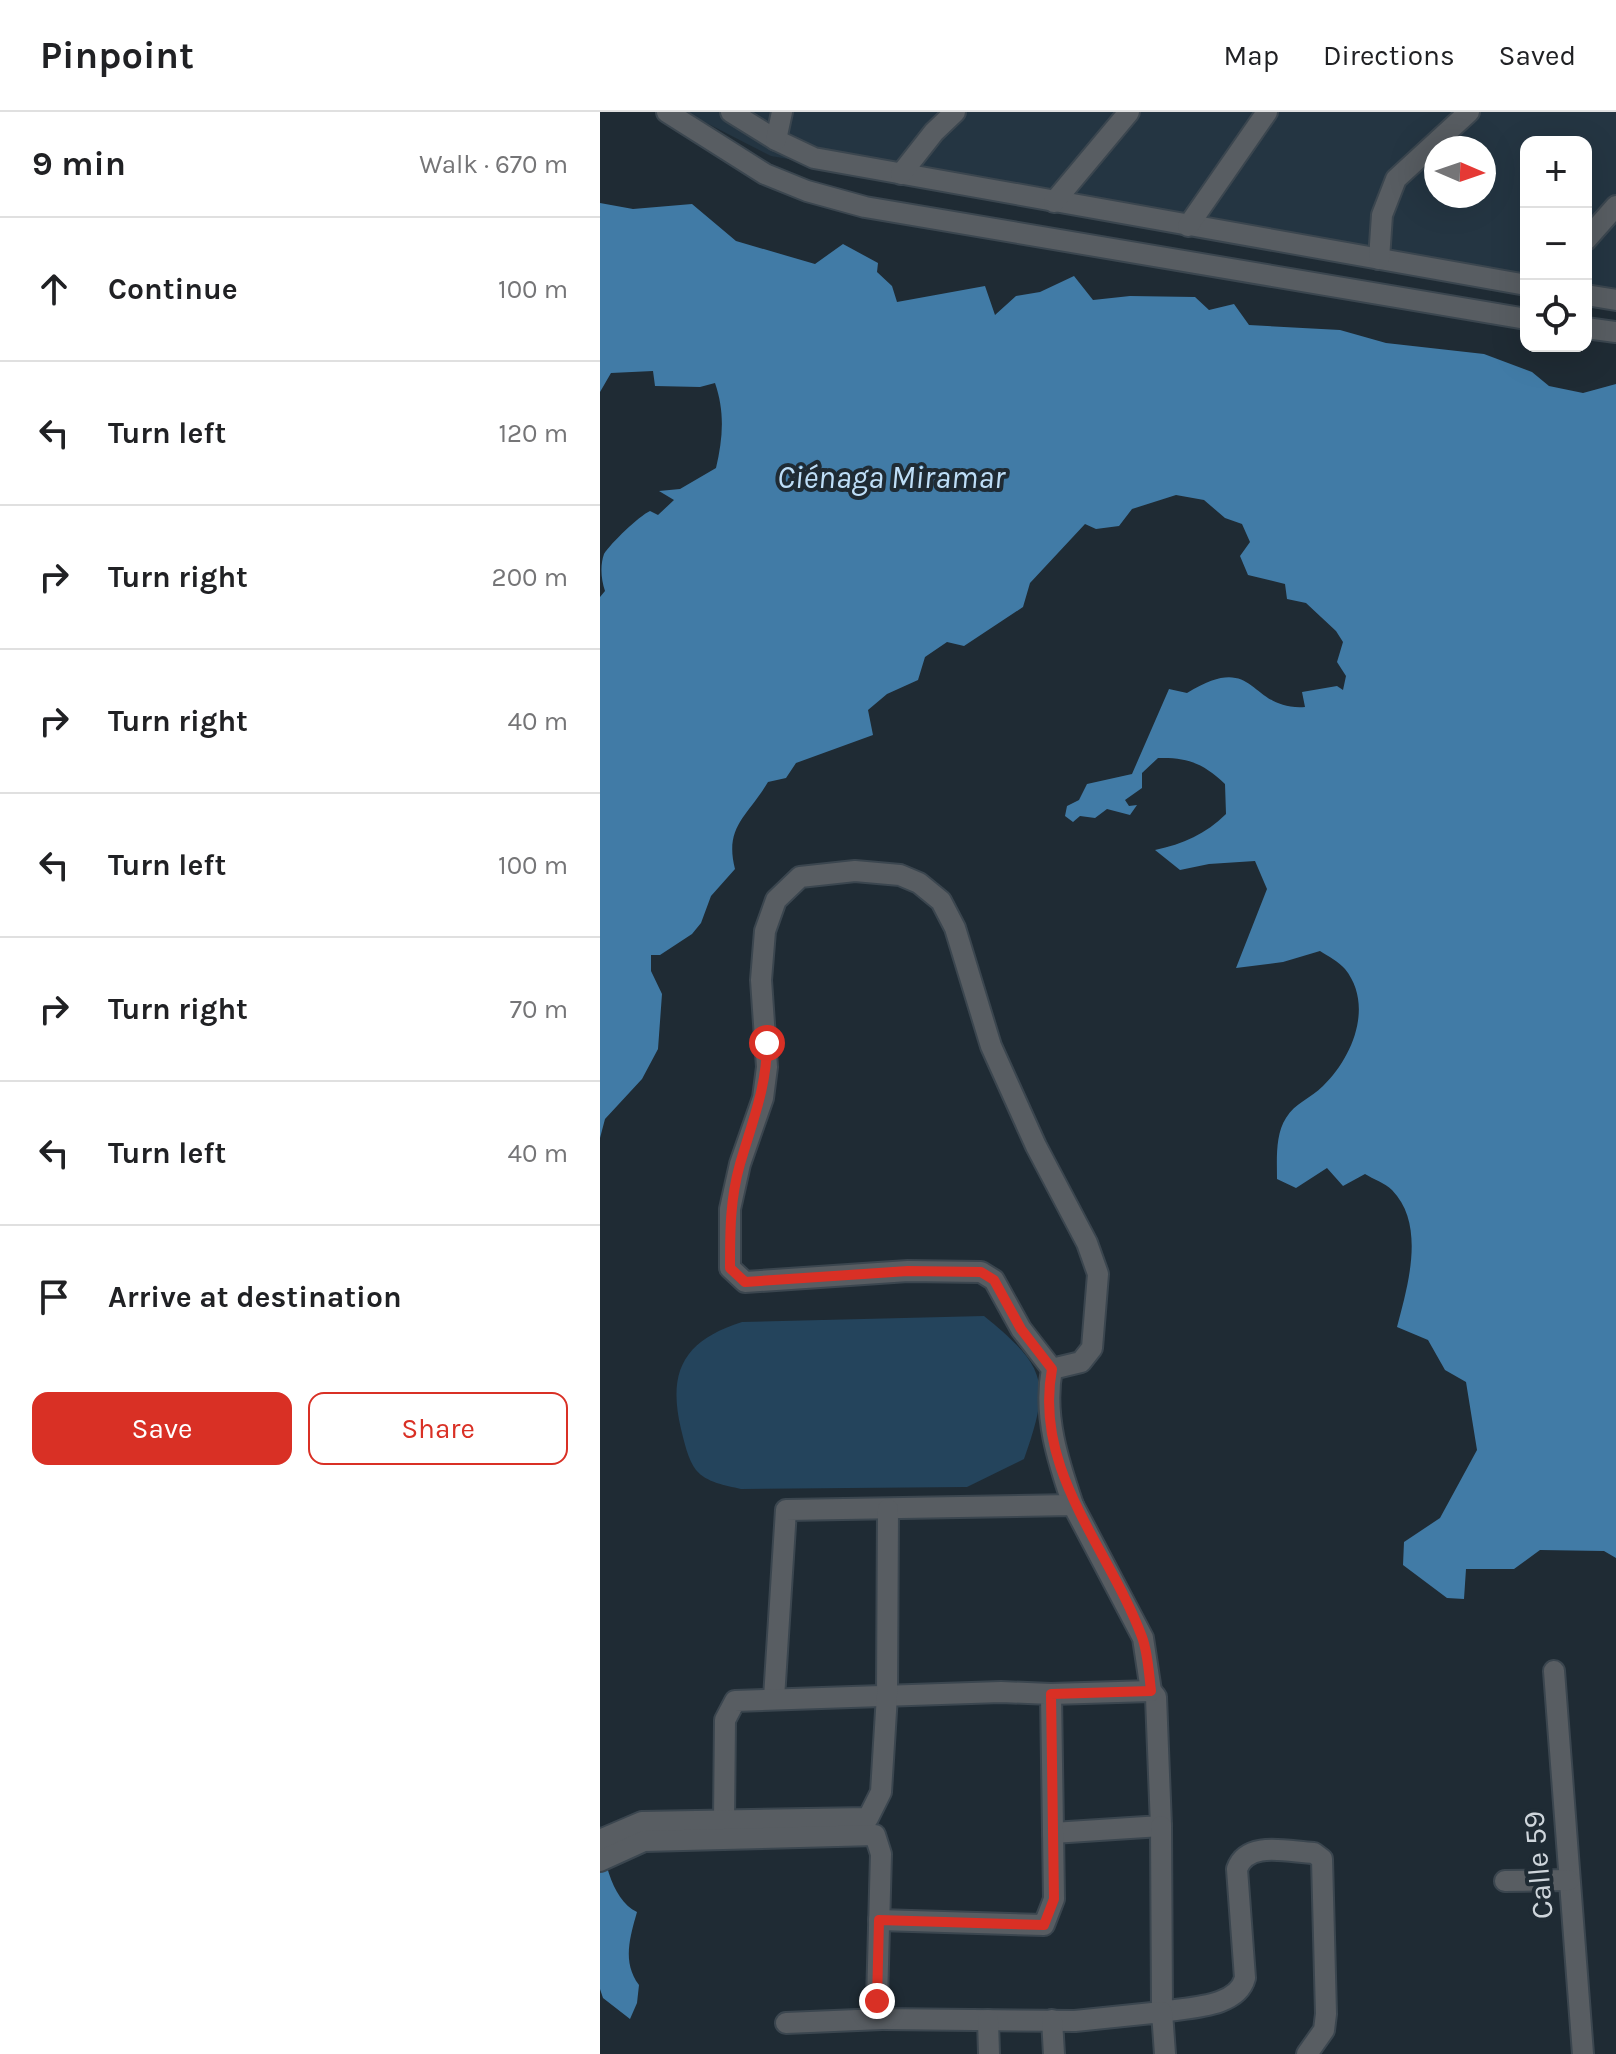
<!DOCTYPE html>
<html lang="en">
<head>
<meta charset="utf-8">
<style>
	:root { --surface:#fff; --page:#f2f2f2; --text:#202124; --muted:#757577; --line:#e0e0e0; --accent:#d93025 }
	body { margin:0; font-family:Karla,sans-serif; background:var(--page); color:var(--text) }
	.controls { position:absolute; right:24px; top:24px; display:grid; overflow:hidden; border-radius:16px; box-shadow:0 8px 32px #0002 }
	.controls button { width:72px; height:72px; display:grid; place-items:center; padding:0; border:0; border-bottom:2px solid var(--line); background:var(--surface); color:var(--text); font:40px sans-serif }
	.compass { position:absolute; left:824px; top:24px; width:72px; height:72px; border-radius:50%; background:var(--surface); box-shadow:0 8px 32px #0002; rotate:92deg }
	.stop { position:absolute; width:24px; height:24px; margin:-18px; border:6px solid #d93025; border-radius:50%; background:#fff }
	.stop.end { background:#d93025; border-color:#fff; box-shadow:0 2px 8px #0008 }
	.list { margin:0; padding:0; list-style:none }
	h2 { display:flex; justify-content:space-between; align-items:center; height:104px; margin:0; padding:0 32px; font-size:34px }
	h2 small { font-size:26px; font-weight:400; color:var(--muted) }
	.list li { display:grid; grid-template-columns:52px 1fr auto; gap:24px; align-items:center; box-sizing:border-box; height:144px; padding:0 32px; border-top:2px solid var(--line) }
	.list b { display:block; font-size:30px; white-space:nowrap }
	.list em { font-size:26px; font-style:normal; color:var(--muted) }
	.actions { display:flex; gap:16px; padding:24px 32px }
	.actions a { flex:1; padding:18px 0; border:2px solid var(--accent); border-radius:16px; text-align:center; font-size:28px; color:var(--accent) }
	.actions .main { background:var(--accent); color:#fff }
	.icon { flex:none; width:44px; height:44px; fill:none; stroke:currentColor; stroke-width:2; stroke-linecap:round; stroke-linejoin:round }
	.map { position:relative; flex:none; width:1016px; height:1942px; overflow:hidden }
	header { display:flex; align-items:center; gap:48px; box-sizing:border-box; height:112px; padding:0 40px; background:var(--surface); border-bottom:2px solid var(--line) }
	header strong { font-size:38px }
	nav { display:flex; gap:44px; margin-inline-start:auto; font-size:28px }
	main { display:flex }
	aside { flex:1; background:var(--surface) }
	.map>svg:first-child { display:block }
</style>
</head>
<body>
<header>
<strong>Pinpoint</strong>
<nav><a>Map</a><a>Directions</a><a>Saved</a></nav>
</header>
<main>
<aside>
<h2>9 min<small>Walk · 670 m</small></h2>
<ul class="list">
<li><svg class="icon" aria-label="ahead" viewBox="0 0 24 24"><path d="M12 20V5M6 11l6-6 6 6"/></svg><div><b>Continue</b></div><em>100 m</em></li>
<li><svg class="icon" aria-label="left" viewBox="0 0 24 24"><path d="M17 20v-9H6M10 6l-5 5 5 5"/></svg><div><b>Turn left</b></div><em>120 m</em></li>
<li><svg class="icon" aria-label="right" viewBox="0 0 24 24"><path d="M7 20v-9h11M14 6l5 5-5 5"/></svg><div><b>Turn right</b></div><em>200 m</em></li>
<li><svg class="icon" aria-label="right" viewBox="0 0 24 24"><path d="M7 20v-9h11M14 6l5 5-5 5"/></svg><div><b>Turn right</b></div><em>40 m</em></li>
<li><svg class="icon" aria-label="left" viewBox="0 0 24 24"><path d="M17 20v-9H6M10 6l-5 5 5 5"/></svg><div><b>Turn left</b></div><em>100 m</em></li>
<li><svg class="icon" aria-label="right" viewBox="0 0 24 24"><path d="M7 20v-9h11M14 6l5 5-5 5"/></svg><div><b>Turn right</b></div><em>70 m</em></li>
<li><svg class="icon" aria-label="left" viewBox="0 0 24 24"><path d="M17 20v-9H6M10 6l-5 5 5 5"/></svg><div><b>Turn left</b></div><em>40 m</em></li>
<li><svg class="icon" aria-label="arrive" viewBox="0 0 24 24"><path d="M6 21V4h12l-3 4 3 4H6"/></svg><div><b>Arrive at destination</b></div></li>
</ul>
<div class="actions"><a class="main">Save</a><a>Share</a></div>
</aside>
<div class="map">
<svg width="1016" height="1942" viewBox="0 0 1016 1942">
	<rect width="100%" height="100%" fill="#1f2b34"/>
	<!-- built -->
	<path fill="#243542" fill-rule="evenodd" d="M85,0H1016V194L986,189V30H926V178L171,44ZM836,36H884V84H836Z"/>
	<!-- green -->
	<path fill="#24445c" d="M384,1204C447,1255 451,1271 424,1347L367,1375L141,1377C125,1373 107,1371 96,1358C88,1348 84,1329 81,1317C67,1258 85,1228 142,1210Z"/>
	<!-- water -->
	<g fill="#417ba6">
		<path d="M0,91L33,97L92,92L136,129L215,152L243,132L278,151L277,160L292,174L297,190L385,174L395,203L416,184L440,180L474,164L493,188L530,184L595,185L609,198L634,192L649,213L740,218L786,231L884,242L932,260L949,274L983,281L1016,272V1446L1004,1439L940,1438L914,1457H866L864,1487L847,1486L803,1453L804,1430L840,1406L877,1338L866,1270L845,1258L828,1228L797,1215C808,1173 826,1113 792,1078C785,1071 773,1067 765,1062L743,1074L727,1056L696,1076L677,1067C677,1048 675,1023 686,1006C695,991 711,986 723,974C753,945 774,893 745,857C739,850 728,844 720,839L683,850L636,856L667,777L655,749L609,752L580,758L555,738C583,732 606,722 626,702L625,672C604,652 588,645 558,646L542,661V676L525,688L529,694L537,693L530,703L507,697L495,706L480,704L473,710L465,704L467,694L479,688L487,672L532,662L569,577L587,581C658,537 647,599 705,595L702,580L737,574L743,578L746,564L737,550L743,530L736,519L706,491L687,487L685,472L648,463L640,444L650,430L642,412L625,406L604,388L576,383L532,397L519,414L496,417L485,412L430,471L423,495L364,534L347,530L325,545L318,568L287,582L268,598L273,623L196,651L186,666L168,670C148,704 124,714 135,757L111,784L101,811L92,822L60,843H51V859L62,882L58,937L42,967L5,1007L0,1026V485L5,479C1,468 0,453 4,442C11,431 39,404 50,399L58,403L74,388L59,379L80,377L116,356C123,326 125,300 115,271L100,275L55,274L53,259L11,261L0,280Z"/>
		<path d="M0,1713C2,1740 10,1787 37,1800C30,1825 22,1850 39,1873L37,1891L30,1907L3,1886L0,1877Z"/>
	</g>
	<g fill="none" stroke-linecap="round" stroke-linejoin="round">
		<defs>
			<g id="minor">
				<polyline points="67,0 165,62 207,79 265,95 926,207"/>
				<polyline points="131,0 176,28 214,46 926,173"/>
				<polyline points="176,28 182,0"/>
				<polyline points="301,62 334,20 355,0"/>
				<polyline points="454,90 529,0"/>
				<polyline points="588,114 667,0"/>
				<polyline points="986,128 1016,94"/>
				<polyline points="779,147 782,103 796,67 869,0"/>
				<polyline points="986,183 1016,188"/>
				<polyline points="986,216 1016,220"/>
				<path d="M452,1257L481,1250L492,1236L498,1162L487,1131L436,1034L391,934L355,816L341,789L319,771L300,763L255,759L200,765L176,788L165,819L161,868L167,955L163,986L140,1052L130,1097V1156L145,1170L308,1159L381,1160L394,1168L421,1217L452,1257C443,1303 458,1349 473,1393"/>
				<polyline points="954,1559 983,1942"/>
				<polyline points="451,1582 551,1579 556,1585 561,1714 453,1721"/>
				<polyline points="174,1586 186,1398 473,1393 543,1526 551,1579"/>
				<polyline points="124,1708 125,1608 135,1589 401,1580 451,1582 454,1787 444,1813 279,1808"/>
				<path d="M561,1714L562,1900C589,1895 637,1896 645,1866L637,1757C647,1728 688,1740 714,1741L722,1747L726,1902L724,1918L707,1942"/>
				<polyline points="0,1728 42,1710 268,1706 281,1680 287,1583 288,1397"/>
				<polyline points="0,1749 44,1729 275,1723 281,1742 277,1889 282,1907 475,1909 562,1900 565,1942"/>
				<polyline points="905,1769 969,1768"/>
				<polyline points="388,1908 389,1942"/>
				<polyline points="452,1908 454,1942"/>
				<polyline points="186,1911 282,1907"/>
			</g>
		</defs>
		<!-- minor casing -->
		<use href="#minor" stroke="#3b464f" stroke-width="24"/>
		<!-- minor -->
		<use href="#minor" stroke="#585d62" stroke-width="20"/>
	</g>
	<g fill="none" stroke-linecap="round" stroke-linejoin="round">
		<!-- route -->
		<path stroke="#d93025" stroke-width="10" d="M167,931C167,975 152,1010 140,1052C130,1087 130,1120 130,1156L145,1170L308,1159L381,1160L394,1168L421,1217L452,1257C433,1359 509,1436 542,1525C548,1541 549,1562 551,1579L451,1582L454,1787L444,1813L279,1808L277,1889"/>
	</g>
	<g text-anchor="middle" stroke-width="8" stroke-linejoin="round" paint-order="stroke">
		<!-- street labels -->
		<g font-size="30" fill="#ced5db" stroke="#1f2b34">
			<text transform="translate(938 1753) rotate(-95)" y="10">Calle 59</text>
		</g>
		<!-- water labels -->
		<g font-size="32" font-style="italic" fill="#bedef7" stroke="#1f2b34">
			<text x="291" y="376">Ciénaga Miramar</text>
		</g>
	</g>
</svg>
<div class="controls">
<button>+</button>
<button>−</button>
<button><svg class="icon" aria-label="locate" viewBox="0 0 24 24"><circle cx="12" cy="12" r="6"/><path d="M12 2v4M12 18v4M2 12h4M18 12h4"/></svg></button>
</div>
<svg class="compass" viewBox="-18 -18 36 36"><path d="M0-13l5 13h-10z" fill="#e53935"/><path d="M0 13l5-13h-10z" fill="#757577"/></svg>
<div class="stop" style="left:167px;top:931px"></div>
<div class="stop end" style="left:277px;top:1889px"></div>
</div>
</main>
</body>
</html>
